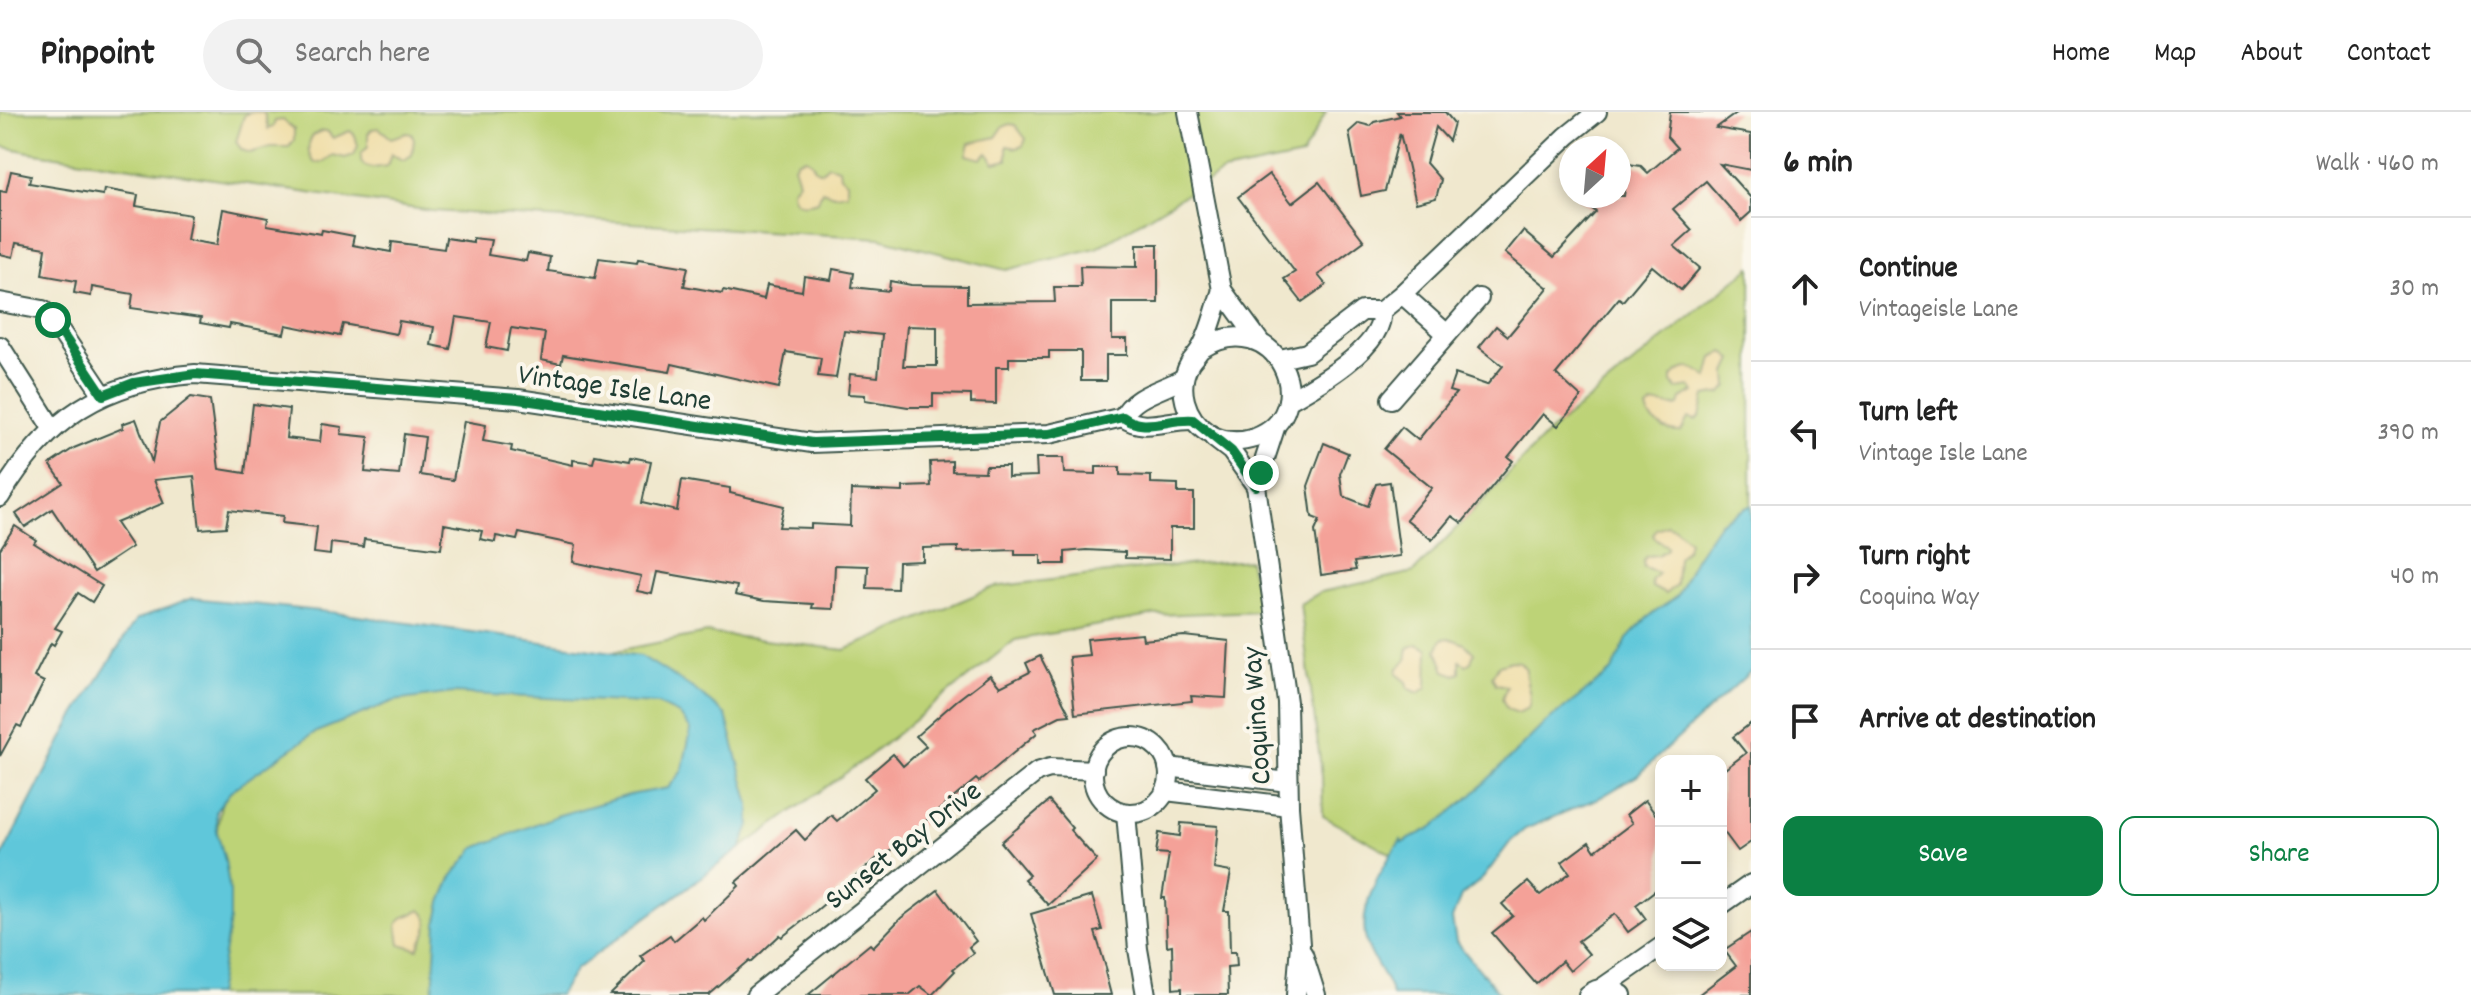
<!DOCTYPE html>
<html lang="en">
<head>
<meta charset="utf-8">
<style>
	:root { --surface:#fff; --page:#f2f2f2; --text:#222; --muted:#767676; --line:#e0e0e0; --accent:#0b8043 }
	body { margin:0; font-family:Dekko,sans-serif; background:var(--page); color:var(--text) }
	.controls { position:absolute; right:24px; bottom:24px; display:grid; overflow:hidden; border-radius:16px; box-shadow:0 4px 12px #0003 }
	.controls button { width:72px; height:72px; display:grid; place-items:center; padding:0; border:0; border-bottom:2px solid var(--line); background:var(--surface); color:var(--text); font:40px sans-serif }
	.compass { position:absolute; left:1559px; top:24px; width:72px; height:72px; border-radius:50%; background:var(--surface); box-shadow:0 4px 12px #0003; rotate:26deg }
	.stop { position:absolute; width:24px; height:24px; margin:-18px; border:6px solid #0b8043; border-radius:50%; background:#fff }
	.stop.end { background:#0b8043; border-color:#fff; box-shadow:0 2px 8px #0008 }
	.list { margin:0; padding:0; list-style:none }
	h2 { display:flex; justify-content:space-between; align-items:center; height:104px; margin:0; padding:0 32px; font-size:34px }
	h2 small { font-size:26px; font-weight:400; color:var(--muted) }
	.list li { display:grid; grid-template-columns:52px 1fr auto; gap:24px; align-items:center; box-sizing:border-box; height:144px; padding:0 32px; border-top:2px solid var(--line) }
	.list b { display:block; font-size:30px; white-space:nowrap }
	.list p { margin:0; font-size:26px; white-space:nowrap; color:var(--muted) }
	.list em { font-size:26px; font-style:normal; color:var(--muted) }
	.actions { display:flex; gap:16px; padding:24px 32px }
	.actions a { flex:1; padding:18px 0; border:2px solid var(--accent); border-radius:16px; text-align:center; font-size:28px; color:var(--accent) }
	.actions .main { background:var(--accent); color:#fff }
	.icon { flex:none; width:44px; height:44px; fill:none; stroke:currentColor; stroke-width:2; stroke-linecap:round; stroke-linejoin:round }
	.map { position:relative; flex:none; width:1751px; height:883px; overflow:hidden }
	header { display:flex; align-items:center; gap:48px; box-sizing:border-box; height:112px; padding:0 40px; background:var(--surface); border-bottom:2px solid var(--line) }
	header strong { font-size:38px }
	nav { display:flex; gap:44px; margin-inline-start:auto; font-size:28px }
	.search { width:560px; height:72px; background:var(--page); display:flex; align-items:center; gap:20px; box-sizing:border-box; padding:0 28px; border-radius:44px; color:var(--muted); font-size:30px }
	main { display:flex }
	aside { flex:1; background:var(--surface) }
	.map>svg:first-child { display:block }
</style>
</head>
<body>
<header>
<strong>Pinpoint</strong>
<div class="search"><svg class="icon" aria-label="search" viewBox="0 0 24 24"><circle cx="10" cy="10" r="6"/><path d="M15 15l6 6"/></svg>Search here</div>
<nav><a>Home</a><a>Map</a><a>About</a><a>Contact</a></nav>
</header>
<main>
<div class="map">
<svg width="1751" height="883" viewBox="0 0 1751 883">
	<rect width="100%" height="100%" fill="#fbf7ec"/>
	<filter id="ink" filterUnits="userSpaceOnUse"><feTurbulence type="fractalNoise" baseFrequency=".0125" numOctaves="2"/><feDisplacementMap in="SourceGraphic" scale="16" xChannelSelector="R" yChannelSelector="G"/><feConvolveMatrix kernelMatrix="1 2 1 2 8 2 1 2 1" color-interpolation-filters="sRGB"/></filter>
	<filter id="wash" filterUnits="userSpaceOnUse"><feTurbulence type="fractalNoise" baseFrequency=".006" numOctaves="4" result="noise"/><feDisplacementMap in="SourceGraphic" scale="32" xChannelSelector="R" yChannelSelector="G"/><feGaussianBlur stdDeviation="1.8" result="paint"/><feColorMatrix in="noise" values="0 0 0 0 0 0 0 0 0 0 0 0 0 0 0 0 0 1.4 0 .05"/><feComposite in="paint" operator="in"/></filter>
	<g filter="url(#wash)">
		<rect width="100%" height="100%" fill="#f0e8ce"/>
		<!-- green -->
		<g fill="#bdd377" stroke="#6e8856" stroke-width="2">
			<polygon points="0,0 1326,0 1302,44 1223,60 1096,136 1006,158 880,126 432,99 29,40 0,34"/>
			<polygon points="1751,155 1751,486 1406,750 1323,704 1322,664 1300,492 1321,480 1414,460 1548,321"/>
			<polygon points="1249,448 1261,499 1155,503 1015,528 868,645 741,736 551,728 443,883 191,883 226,660 351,583 489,564 707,521 845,538 994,475 1149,456"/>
		</g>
		<!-- sand -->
		<g fill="#eeda9e" stroke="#868c69" stroke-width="2">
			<polygon points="249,0 264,0 268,17 273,15 275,9 283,8 294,17 294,28 289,35 270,35 250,41 242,38 236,30 244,4"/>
			<polygon points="1010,12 1015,13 1026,27 1023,34 1017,36 1007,34 1007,48 995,51 987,41 981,47 967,43 970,31 996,25 1003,15"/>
			<polygon points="379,16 391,26 407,21 412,22 414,28 412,43 403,48 391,42 387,54 373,56 365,54 361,49 361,42 368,34 368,22 372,17"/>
			<path d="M321,19H327L333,26L350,19L355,23L358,34L354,43L345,46L333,43L323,50L315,51C306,42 307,33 313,23Z"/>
			<path d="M806,46L812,50L815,57L821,60L828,53L839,56L840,64L847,69V81L834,83L822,79L818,89C805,93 792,94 792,77L799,69L794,54L798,48Z"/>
			<path d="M1724,240L1733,248L1727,261L1728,274L1722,281L1705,284L1700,305L1695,308L1688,306L1681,320C1668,321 1650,311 1647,297C1658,286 1667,297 1679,293L1681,287L1694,280L1690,275L1677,277L1672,270V265C1686,251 1696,255 1708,266L1713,246Z"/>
			<polygon points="1667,413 1675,416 1689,429 1687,437 1678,446 1676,473 1665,482 1652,475 1651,469 1658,461 1644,456 1643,449 1647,444 1658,443 1667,437 1667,434 1656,428 1653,423 1656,417"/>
			<polygon points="1449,526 1465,532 1474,541 1471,550 1466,553 1460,549 1460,560 1456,563 1445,559 1437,538 1442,527"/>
			<polygon points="1417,532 1428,537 1427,575 1419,581 1409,577 1407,570 1397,562 1398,556 1406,549 1408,536"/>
			<path d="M1511,549L1520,550L1526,557C1524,572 1534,581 1528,596L1518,601L1507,597L1502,587L1507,574L1496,572L1492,564L1499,553Z"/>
			<path d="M421,798C434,808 425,825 418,837L400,832L397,813L402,806Z"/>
		</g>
		<!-- water -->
		<g fill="#5ec7da" stroke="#3e8287" stroke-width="2">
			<path d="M1751,393V559L1637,664L1601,685L1525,717L1511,729L1483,766L1461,784L1452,807L1456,830L1501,883H1392C1387,865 1373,850 1367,832C1356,797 1381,756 1401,728L1402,731L1433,715L1472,683L1544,612L1612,559L1627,527L1647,506L1677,484L1695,447L1720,410Z"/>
			<polygon points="192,486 330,500 641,544 694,577 726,603 750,693 750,713 741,736 576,857 559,883 433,883 437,809 441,790 451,766 475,736 556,704 629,683 668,676 682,659 691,618 679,602 658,592 453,581 394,589 314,621 232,678 216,699 217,720 225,748 230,780 230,808 217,883 0,883 0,748 72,608 136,508"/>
		</g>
		<g id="blocks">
			<!-- building -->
			<g fill="#f4a198" fill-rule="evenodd">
				<polygon points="1397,0 1445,0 1454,11 1449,29 1436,15 1426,51 1441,68 1436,86 1416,91 1400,21 1385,79 1361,84 1349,20 1359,11 1370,14 1374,10 1400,4"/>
				<polygon points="1670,0 1738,0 1716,16 1751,22 1751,58 1720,52 1751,86 1751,100 1741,109 1706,69 1673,97 1692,118 1674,134 1700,156 1681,178 1652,154 1623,189 1619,186 1556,262 1581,285 1558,314 1543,302 1508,345 1513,349 1462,411 1452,404 1432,428 1406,407 1432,376 1384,337 1402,315 1418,328 1456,281 1449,279 1455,262 1487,273 1503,254 1479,235 1496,214 1508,224 1548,176 1505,141 1523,119 1554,145 1596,100 1576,84 1624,84 1628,52 1641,54 1648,61 1677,36 1667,25"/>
				<path d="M11,59L31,63L29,71L103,83L104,77L138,83L136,94L191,103L187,128L217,133L223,97L268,106L267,113L321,122L322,118L354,124L352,133L391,140L392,130L444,137L446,126L473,130V126L491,128L488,143L526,149L528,141L550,145L548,159L595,166L599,146L637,151L638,147L688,155L684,174L722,181L723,178L764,187L767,173L802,179L804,164L831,168L833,157L854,161L852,175L889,179L890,169L911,173L967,174V191L1055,190L1054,175H1081L1080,154L1137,155V132H1158V191H1112V227H1127V243H1106V269H1081V239H1049V246H1009V255H996V292L971,291V283L933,282V295H908L865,288V283L848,282L850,262L878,265L882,223L844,219L836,266L818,264L821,246L786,240L779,276L672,252L670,260L563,243L561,252L541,248L545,221L511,216L507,239L486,235L491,210L456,205L450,237L431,233L434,215L399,209L396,222L343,212L340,224L286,213L284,222L230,212L229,216L200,211L201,206L131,196L133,182L92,175L91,184L74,181L76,169L42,163L46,136L16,131L13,145L0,142V79L6,80ZM907,214L937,215V254H903Z"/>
				<polygon points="1269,62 1292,91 1319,70 1364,129 1318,163 1326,173 1302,190 1284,167 1295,160 1238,85"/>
				<polygon points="191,285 210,288 219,357 245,361 253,292 289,297 286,326 320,330 322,312 342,315 341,322 369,325 365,360 399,363 404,322 425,325 420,363 453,368 464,309 486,313 483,329 512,334 511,339 573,353 573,348 593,351 595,343 630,349 631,345 651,349 642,391 677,399 682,368 730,376 730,381 784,394 779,415 811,416 811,412 850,414 851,378 903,380 903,375 931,374 930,350 952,349 952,359 985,360 986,354 1008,354 1008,365 1037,364 1036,346 1063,346 1064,361 1096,362 1096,355 1120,355 1120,363 1151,364 1151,371 1178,372 1178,381 1194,381 1194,416 1170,416 1170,447 1125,446 1125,440 1086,438 1065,440 1065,452 1041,452 1041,443 1015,443 1015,438 958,440 958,435 923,436 923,449 898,450 897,477 867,476 868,454 835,453 833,497 812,496 813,492 764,489 735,483 737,474 657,460 652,482 637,479 641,464 573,450 576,433 519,421 517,428 496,424 495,430 480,427 482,419 444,412 441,437 364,427 363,435 331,431 330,443 314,441 317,415 282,411 283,404 229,398 226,415 200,417 194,364 154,368 164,391 116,411 132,435 94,460 52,397 25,415 16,402 63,371 50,352 74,336 123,316 122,312 136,307 152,350 160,310"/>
				<polygon points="1324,331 1348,341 1340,362 1343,384 1368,394 1376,372 1390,370 1400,444 1354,450 1356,458 1321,463 1315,419 1320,408 1312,405 1308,374"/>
				<polygon points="15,414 36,428 34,431 102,474 92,490 78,481 55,516 62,519 54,533 51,531 34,565 44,570 21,615 17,613 0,644 0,437"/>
				<polygon points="1142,522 1143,528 1184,524 1229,529 1226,586 1191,584 1192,589 1075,602 1069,545 1089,543 1087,527"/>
				<polygon points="1040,544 1070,603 1060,604 1034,617 1037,621 979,670 976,667 879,748 877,746 817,798 782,825 780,823 751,850 750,848 709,883 610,883 645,849 640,844 670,823 674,829 702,805 704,808 739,774 736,770 796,718 805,728 831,703 837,709 875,677 865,666 893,642 903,654 926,634 916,624 956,589 990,563 1000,575 1030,560 1026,551"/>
				<polygon points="1751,611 1751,730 1738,739 1721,716 1721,660 1746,641 1733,625"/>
				<polygon points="1645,688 1661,710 1661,774 1636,793 1646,807 1628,820 1615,802 1578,829 1589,842 1570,859 1562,849 1536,872 1492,821 1513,804 1502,792 1528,770 1540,783 1570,761 1562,750 1589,730 1595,739 1632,711 1626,703"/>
				<polygon points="1049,689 1072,716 1070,718 1097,748 1048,793 1024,767 1029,763 1001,730"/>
				<polygon points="1181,711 1218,714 1214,757 1231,760 1224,799 1229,799 1230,840 1236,840 1237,854 1227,855 1228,883 1182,883 1182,876 1173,877 1172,833 1167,834 1165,786 1162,786 1169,742 1156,741 1159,721 1180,724"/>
				<polygon points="938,778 976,829 969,835 973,841 953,857 955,859 932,883 920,874 909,883 808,883 870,832 873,835 901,806"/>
				<polygon points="1092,784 1102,818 1095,820 1107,859 1105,860 1111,883 1055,883 1031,802"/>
				<polygon points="1751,820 1751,883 1698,883 1736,854 1724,838"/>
			</g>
		</g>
	</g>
	<g filter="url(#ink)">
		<use href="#blocks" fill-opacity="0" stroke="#3e574b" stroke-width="2"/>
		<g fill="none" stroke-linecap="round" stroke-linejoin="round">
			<defs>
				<g id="street">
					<polyline points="1188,0 1222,178"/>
					<polyline points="1402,182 1447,222"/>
					<polyline points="0,190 43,198 53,208 103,283"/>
					<polyline points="1381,199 1402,182 1567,24 1597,0"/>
					<polyline points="0,234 52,316"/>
					<path d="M1201,237C1276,190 1325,300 1255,326C1239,331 1222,330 1208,321C1185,306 1176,275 1190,251C1193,246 1198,242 1201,236C1211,219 1215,197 1222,178L1260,230"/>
					<path d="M1280,247L1307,241L1362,199H1381C1386,234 1315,274 1288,289"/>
					<path d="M1184,266C1164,278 1133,283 1123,305C1144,321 1168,307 1193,308"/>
					<polyline points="1391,287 1479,186"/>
					<polyline points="1214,326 1231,339 1256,374 1276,313"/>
					<polyline points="1256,374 1287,590 1289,694 1300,832 1296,883"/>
					<path d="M0,385C47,306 103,269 195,262L518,287L812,331L1049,322L1123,305"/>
					<circle cx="1131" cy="663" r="38"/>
					<polyline points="1168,655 1288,670"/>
					<polyline points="1166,679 1289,694"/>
					<polyline points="1126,701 1138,837 1146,883"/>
					<polyline points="1721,793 1751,772"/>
					<polyline points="1303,842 1316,883"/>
					<polyline points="1602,876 1661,835"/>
					<polyline points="756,883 1037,660 1050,656 1094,658"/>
					<path d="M1588,883C1599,874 1611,875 1622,883"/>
				</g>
			</defs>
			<!-- street casing -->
			<use href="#street" stroke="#3e574b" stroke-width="22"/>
			<!-- street -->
			<use href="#street" stroke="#fff" stroke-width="18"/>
		</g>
	</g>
	<g fill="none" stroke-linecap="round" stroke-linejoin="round" filter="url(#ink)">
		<!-- route -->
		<path stroke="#0b8043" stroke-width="10" d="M53,208L103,283L134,271L195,262L518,287L812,331L1049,322L1123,305C1144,321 1168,306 1193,308L1231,339L1256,374L1261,361"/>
	</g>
	<g text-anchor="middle" stroke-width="8" stroke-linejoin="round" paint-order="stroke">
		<!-- street labels -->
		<g font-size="30" fill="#1f3d34" stroke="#fbf7ec">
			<text transform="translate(615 274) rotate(8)" y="10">Vintage Isle Lane</text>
			<text transform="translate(1255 604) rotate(-94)" y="10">Coquina Way</text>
			<text transform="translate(902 732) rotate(-38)" y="10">Sunset Bay Drive</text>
		</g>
	</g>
</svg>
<div class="controls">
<button>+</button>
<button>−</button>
<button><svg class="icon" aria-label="layers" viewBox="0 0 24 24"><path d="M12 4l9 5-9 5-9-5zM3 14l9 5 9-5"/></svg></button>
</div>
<svg class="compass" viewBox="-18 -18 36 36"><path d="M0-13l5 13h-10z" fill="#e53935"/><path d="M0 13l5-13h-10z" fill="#767676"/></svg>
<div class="stop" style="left:53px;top:208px"></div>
<div class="stop end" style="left:1261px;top:361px"></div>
</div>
<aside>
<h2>6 min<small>Walk · 460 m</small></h2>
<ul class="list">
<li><svg class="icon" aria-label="ahead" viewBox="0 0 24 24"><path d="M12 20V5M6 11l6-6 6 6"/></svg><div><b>Continue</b><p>Vintageisle Lane</p></div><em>30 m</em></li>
<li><svg class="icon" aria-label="left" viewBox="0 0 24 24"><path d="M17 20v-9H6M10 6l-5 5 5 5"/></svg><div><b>Turn left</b><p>Vintage Isle Lane</p></div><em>390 m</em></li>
<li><svg class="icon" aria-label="right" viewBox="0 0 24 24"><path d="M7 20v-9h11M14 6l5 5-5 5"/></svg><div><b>Turn right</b><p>Coquina Way</p></div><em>40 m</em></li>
<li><svg class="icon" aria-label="arrive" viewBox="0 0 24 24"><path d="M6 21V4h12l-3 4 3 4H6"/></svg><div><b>Arrive at destination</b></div></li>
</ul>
<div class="actions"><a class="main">Save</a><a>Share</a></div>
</aside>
</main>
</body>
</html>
